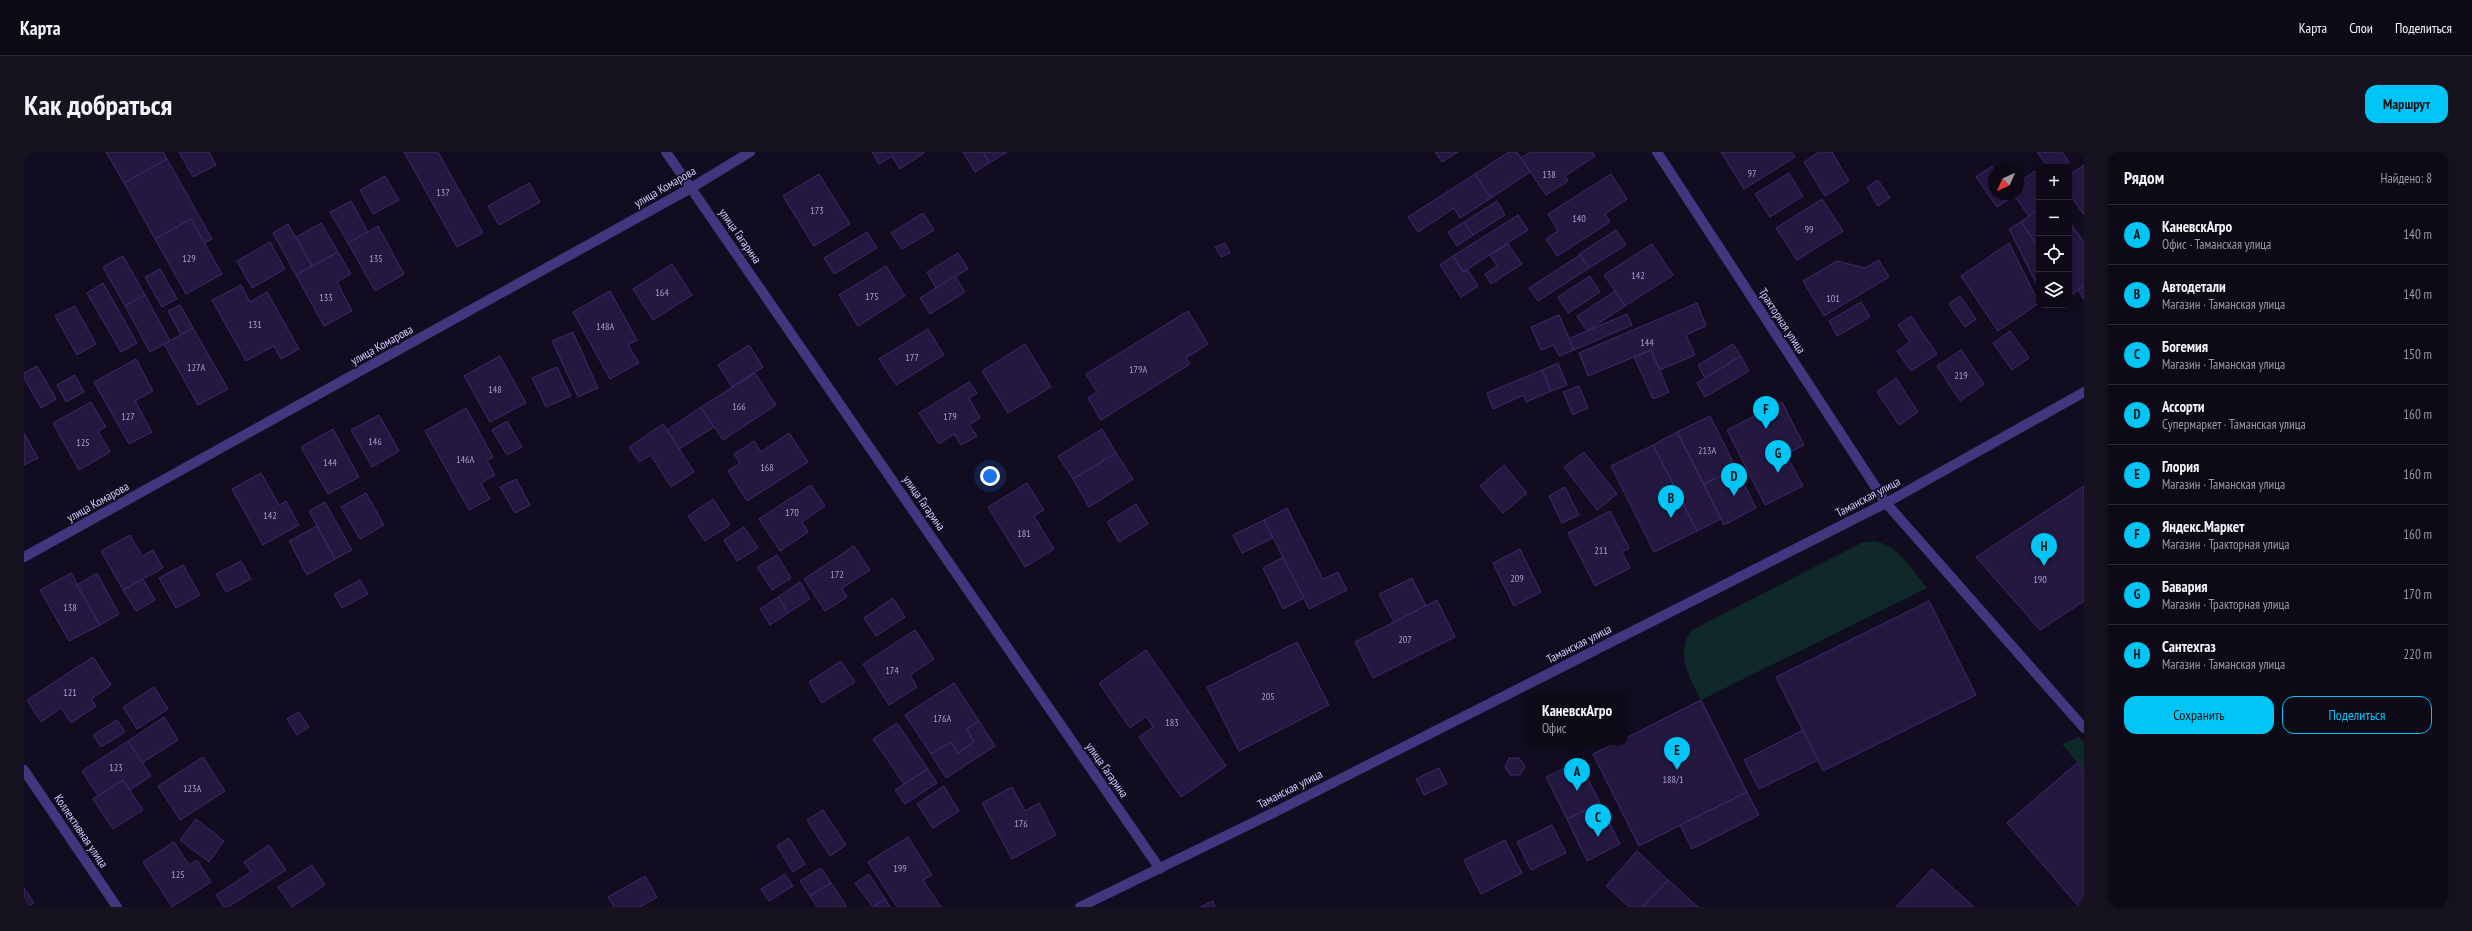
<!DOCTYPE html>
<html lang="ru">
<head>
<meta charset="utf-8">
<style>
	:root { --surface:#0d0917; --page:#161220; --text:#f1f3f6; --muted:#9a9aa1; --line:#2d2a36; --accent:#00c5f5 }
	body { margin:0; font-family:"PT Sans Narrow",sans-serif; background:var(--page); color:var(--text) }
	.controls { position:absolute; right:12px; top:12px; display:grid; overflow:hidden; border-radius:8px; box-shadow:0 2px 6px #0003 }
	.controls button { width:36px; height:36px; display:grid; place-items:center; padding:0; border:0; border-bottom:1px solid var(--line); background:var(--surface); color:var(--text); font:20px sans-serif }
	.compass { position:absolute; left:1964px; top:12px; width:36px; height:36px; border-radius:50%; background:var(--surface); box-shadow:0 2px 6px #0003; rotate:225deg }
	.you { position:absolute; left:966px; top:324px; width:14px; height:14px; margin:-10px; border:3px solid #fff; border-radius:50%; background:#1a73e8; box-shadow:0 0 0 6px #1a73e833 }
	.badge { display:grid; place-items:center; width:26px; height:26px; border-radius:50%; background:var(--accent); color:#111; font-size:13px; font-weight:700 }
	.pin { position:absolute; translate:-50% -33px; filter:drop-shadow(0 1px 2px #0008) }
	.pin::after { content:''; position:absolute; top:21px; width:14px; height:12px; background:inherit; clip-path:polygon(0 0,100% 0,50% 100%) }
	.popup { position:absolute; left:1503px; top:541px; width:100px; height:52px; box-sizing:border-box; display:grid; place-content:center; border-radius:8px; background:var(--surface); filter:drop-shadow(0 1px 3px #0005); font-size:13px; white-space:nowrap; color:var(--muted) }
	.popup b { font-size:15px; color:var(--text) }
	.popup::after { content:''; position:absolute; left:50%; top:100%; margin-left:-8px; border:8px solid transparent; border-top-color:var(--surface) }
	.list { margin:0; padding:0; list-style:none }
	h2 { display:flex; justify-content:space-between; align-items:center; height:52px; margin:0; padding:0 16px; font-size:17px }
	h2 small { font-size:13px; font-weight:400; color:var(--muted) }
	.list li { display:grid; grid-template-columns:26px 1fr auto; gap:12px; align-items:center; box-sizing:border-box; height:60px; padding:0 16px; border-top:1px solid var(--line) }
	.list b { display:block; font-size:15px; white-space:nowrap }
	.list p { margin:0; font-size:13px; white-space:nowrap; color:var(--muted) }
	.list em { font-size:13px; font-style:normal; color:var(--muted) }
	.actions { display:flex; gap:8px; padding:12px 16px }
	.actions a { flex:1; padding:9px 0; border:1px solid var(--accent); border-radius:12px; text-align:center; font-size:14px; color:var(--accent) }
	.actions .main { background:var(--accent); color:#111 }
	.icon { flex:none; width:22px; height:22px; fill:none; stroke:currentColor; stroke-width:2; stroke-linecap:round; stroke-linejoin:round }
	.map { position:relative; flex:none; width:2060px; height:755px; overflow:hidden; border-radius:12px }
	header { display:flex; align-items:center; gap:24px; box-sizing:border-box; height:56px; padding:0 20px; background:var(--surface); border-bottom:1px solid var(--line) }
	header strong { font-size:19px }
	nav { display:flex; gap:22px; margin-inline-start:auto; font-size:14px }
	.intro { display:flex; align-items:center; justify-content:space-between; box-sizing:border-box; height:96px; padding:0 24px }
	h1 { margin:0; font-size:28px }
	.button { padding:10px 18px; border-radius:12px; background:var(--accent); color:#111; font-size:14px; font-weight:700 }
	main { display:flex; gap:24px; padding:0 24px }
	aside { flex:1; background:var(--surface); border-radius:12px; box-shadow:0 2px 6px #0003 }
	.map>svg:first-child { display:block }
</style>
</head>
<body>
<header>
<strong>Карта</strong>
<nav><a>Карта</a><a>Слои</a><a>Поделиться</a></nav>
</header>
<div class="intro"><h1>Как добраться</h1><a class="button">Маршрут</a></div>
<main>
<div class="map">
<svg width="2060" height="755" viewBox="0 0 2060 755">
	<rect width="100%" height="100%" fill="#110c1f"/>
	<!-- green -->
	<g fill="#0f2829">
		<path d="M1849,389C1874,392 1888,418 1903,436L1677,548C1666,526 1650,501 1668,478L1837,391Z"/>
		<polygon points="2055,585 2060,591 2060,619 2038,592"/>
	</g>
	<!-- building -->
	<g fill="#241840" stroke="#3e2a6d">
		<polygon points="82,0 139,0 143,7 100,31"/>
		<polygon points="155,0 185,0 192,13 169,25"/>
		<polygon points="380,0 414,0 459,81 433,95"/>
		<polygon points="848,0 900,0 900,1 876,17 868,4 855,12"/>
		<polygon points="939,0 959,0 965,11 951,20"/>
		<polygon points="959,0 983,0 965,11"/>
		<polygon points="1411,0 1434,0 1418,10"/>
		<polygon points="1485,0 1493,0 1506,20 1467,46 1451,22"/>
		<polygon points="1507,0 1568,0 1571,4 1541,24 1544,29 1522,43 1497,6"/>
		<polygon points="1697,0 1768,0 1771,5 1720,37"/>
		<polygon points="1795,0 1808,0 1825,29 1801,44 1780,10"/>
		<polygon points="2013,0 2038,0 2045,10 2039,15 2024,15"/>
		<polygon points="143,7 188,87 180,91 167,67 131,87 100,31"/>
		<polygon points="2060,13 2060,63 2045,41 2045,23"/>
		<polygon points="1968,14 1971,18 1970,42 1987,42 1989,44 1973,55 1952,25"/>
		<polygon points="2011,19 2015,25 2015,57 2005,64 1989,42 1994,42 1994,31"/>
		<polygon points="1765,21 1779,44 1746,65 1731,42"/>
		<polygon points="795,22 826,72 790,94 759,44"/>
		<polygon points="1451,22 1467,46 1436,66 1430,56 1394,80 1384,65"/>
		<polygon points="1587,22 1603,47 1581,62 1586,70 1533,104 1522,87 1534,79 1524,62"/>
		<polygon points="361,24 375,48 349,62 336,38"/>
		<polygon points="1854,28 1866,46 1854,54 1843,35"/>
		<polygon points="505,31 516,50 475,73 464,54"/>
		<polygon points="1798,47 1819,79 1773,108 1752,76"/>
		<polygon points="327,49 344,80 324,91 306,60"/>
		<polygon points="1473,49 1481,63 1449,83 1440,70"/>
		<polygon points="2015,57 2015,96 1997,70"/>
		<polygon points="899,61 910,78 878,97 867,81"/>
		<polygon points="1494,63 1504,78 1439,120 1429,104"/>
		<polygon points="167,67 198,122 162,142 131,87"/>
		<polygon points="2045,69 2050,76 2045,80"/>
		<polygon points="1440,70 1449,83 1433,94 1424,80"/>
		<polygon points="1997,70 2015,96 2015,137 1985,77"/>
		<polygon points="297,71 314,100 288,114 272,85"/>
		<polygon points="264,72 288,114 272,123 249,81"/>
		<polygon points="354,74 380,122 351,139 324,91"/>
		<polygon points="2050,76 2060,90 2060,134 2047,143 2045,139 2045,80"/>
		<polygon points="1592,78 1602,93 1565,116 1555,102"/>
		<polygon points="843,80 853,96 810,122 800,106"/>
		<polygon points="246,90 261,117 228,136 213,109"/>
		<polygon points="1201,91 1206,101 1197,105 1191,95"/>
		<polygon points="1985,91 2015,151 1974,179 1937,124"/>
		<polygon points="1484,92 1498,112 1467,132 1461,122 1473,114 1466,103"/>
		<polygon points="1628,92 1649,123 1601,154 1580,123"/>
		<polygon points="314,100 327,122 313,130 328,159 300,174 272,123"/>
		<polygon points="934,101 944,117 912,136 903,120"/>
		<polygon points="1556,103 1565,116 1514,149 1505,136"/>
		<polygon points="99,104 121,143 101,154 79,115"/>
		<polygon points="1429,104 1439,120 1444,118 1454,134 1437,145 1416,113"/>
		<polygon points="1855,108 1865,125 1800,164 1779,129 1813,109 1841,116"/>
		<polygon points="648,112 668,143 629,168 609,137"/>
		<polygon points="862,114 881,144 834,174 815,143"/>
		<polygon points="136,117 153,147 138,155 121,125"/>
		<polygon points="931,124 941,140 906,162 896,146"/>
		<polygon points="1566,124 1576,140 1544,161 1534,145"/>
		<polygon points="79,131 113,191 97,200 63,141"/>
		<polygon points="217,133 226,150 243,140 275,197 257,207 250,194 222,209 188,148"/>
		<polygon points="2060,134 2060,147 2054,138"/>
		<polygon points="586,139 613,188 604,193 615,211 586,227 549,160"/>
		<polygon points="1591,139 1601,154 1563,179 1553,164"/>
		<polygon points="121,143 146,189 126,200 101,154"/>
		<polygon points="1936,144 1952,167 1941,175 1925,152"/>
		<polygon points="1837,150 1846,165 1813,184 1805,169"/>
		<polygon points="1673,151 1682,174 1662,183 1671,203 1636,218 1627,198 1564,224 1555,201"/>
		<polygon points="156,153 169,176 157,183 144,159"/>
		<polygon points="51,154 72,192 53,203 31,164"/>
		<polygon points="1164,159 1184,192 1162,206 1166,212 1077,268 1064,246 1073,240 1062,222"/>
		<polygon points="1603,162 1608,173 1550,198 1544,187"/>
		<polygon points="1535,163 1550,198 1535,204 1530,193 1517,198 1507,175"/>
		<polygon points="1887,164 1913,202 1887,219 1873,199 1886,190 1874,173"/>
		<polygon points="169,176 204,237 174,253 140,192"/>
		<polygon points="904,177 920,203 872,233 855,207"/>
		<polygon points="1986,179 2005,206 1988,218 1969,191"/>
		<polygon points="549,180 574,236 554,245 528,189"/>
		<polygon points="1001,192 1027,235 984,261 958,219"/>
		<polygon points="1709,192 1717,204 1681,226 1674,213"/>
		<polygon points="725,193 739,215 708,235 694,213"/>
		<polygon points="1627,198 1645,240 1629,247 1610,205"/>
		<polygon points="1937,198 1960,232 1936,249 1913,214"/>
		<polygon points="476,204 502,251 466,270 440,224"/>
		<polygon points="1717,204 1725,219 1681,245 1673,231"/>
		<polygon points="112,207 129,239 111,249 128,280 105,292 70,230"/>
		<polygon points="1534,211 1543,233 1527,239 1518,218"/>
		<polygon points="13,214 32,247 17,256 0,226 0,221"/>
		<polygon points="533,215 547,244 522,255 508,226"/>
		<polygon points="1518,218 1527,239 1502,250 1500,243 1469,257 1463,241"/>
		<polygon points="731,221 752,253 699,288 677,255"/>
		<polygon points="51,223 60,240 42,250 33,233"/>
		<polygon points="1872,226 1894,260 1875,273 1853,240"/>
		<polygon points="945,230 953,241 945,246 956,266 945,273 953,284 937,293 930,282 915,292 895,261"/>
		<polygon points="1555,234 1564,256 1549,263 1539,240"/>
		<polygon points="67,250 82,275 74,279 86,300 55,318 29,271"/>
		<polygon points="1758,250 1780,293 1762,302 1779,334 1741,353 1703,278"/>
		<polygon points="677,255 690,275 655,297 643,278"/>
		<polygon points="442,256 469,305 463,309 471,323 457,331 466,347 445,358 401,279"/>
		<polygon points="355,263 375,299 348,315 327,278"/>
		<polygon points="1686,264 1712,316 1680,332 1653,280"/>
		<polygon points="483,269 498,295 483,303 468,278"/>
		<polygon points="639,272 670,320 647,335 627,303 615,310 605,295"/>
		<polygon points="309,277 335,325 304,342 277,295"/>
		<polygon points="1078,277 1092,301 1049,327 1034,304"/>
		<polygon points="1653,280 1697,367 1673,379 1629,293"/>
		<polygon points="0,281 14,306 0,313"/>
		<polygon points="765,281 784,310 723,349 704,319 716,311 710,302 730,289 737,300"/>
		<polygon points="1629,293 1673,379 1630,400 1587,314"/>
		<polygon points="1560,300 1593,342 1573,358 1540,315"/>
		<polygon points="1092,301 1109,327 1065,355 1049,327"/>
		<polygon points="1480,313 1503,341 1479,361 1456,334"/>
		<polygon points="1712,316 1732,356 1700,373 1680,332"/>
		<polygon points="237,321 255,353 262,349 275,373 239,393 208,337"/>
		<polygon points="492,327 506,353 491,361 476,335"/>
		<polygon points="1003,331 1020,358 1010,364 1030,397 1001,415 964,355"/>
		<polygon points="787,333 801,354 778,370 784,380 756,399 735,367"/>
		<polygon points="2060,334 2060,449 2016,478 1952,405"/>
		<polygon points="1541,335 1555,363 1538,371 1525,344"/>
		<polygon points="342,341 360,373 336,387 317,355"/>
		<polygon points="689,347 706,373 681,389 664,364"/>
		<polygon points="301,350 328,398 311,407 285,359"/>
		<polygon points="1112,352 1124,372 1095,390 1083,370"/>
		<polygon points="1263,356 1299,427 1314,420 1323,438 1285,457 1240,368"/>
		<polygon points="1586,359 1605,396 1598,400 1606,416 1571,434 1544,381"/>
		<polygon points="1240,368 1249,386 1218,401 1209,383"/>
		<polygon points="293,374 311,407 283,423 265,389"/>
		<polygon points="720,375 734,396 713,409 700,388"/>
		<polygon points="106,383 118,404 129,398 139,416 99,438 77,399"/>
		<polygon points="830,394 846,418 818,436 823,445 801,459 780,427"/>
		<polygon points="1496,397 1517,440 1490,454 1469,411"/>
		<polygon points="753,403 767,426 748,438 733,415"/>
		<polygon points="1259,405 1280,446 1259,457 1239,416"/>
		<polygon points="217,409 227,427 202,440 192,422"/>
		<polygon points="159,413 176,443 152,456 135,426"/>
		<polygon points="47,421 76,473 45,489 16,438"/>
		<polygon points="73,421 95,462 76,473 53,433"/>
		<polygon points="1388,426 1402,454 1370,470 1355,442"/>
		<polygon points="119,427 131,448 112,459 99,438"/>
		<polygon points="336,428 344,442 318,456 310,442"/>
		<polygon points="776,430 786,447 764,461 754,445"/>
		<polygon points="754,445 764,461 746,473 736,457"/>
		<polygon points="869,446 881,465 852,484 840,466"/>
		<polygon points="1413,448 1431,485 1349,526 1331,490"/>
		<polygon points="1905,449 1952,543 1799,619 1752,525"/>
		<polygon points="891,478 910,507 886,523 893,535 865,553 839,512"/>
		<polygon points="1273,490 1305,553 1215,599 1183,535"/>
		<polygon points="1122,498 1202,614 1157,645 1115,585 1129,575 1122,564 1106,576 1075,531"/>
		<polygon points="69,505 87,533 67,547 72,554 47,571 37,556 17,570 3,548"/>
		<polygon points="817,509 831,530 798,551 785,530"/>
		<polygon points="930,531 955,569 943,577 950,590 934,601 927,590 907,602 881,563"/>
		<polygon points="130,535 144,557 113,577 99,555"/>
		<polygon points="1677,548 1723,640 1615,694 1569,602 1593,590 1600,590 1600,587"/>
		<polygon points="275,560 285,575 273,583 263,567"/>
		<polygon points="140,565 154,588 118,611 104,589"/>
		<polygon points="93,568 101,580 77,595 69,583"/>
		<polygon points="955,569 971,594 922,626 907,602 927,590 934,601 950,590 943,577"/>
		<polygon points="873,571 904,617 880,632 849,587"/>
		<polygon points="1779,578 1794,608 1735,637 1720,608"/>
		<polygon points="104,589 127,624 106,638 99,628 74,644 58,619"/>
		<polygon points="179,605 201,639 156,668 134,634"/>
		<polygon points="1485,606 1495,606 1501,614 1496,623 1486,623 1481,615"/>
		<polygon points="1555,609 1576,651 1543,667 1522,625"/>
		<polygon points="2053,611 2060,619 2060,755 2055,755 1983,671"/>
		<polygon points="1415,616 1423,632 1400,643 1392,627"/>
		<polygon points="904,617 913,631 881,652 871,638"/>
		<polygon points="99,628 119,658 89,677 69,647"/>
		<polygon points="920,634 935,659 909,676 893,652"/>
		<polygon points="988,635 1001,659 1015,651 1032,683 988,707 958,651"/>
		<polygon points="1723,640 1735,663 1668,697 1656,673"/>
		<polygon points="1576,651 1596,692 1563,709 1543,667"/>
		<polygon points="799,658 822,693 806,704 783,668"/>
		<polygon points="172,667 200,689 185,710 156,688"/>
		<polygon points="1528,673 1542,701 1507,718 1493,690"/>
		<polygon points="884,685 908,723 899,728 917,755 873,755 844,710"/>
		<polygon points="765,686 781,712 769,720 753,694"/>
		<polygon points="1481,688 1498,721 1457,742 1440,708"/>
		<polygon points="150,690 165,713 173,708 187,730 148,755 119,710"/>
		<polygon points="245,693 262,718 204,755 200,755 192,743 227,720 220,710"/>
		<polygon points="1613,699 1644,728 1619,755 1605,755 1582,734"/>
		<polygon points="288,713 301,733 268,755 254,735"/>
		<polygon points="797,716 807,731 786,744 776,729"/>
		<polygon points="1908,717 1950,755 1872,755"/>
		<polygon points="761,722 769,734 745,749 737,737"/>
		<polygon points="845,722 861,747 849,755 831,731"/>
		<polygon points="621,724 633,745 616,755 590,755 584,745"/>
		<polygon points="1644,728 1674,755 1619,755"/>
		<polygon points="807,731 823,755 793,755 786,744"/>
		<polygon points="0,736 10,751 3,755 0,755"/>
		<polygon points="861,747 866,755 849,755"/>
		<polygon points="1189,749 1191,755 1176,755"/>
	</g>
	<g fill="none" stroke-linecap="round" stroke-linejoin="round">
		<!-- service -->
		<polyline stroke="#40377f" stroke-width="10" points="1862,351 2060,576"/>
		<!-- minor -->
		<g stroke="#40377f" stroke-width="10">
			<polyline points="642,0 1136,717"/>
			<polyline points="1633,0 1862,351"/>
			<polyline points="0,405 667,36 726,0"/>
			<polyline points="0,618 93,755"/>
		</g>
		<!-- tertiary -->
		<polyline stroke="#40377f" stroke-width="10" points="1056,755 1253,659 1862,351 2060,240"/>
	</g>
	<g text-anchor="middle" stroke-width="3.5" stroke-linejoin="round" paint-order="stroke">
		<!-- number labels -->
		<g font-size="10" fill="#aa9ecf">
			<text x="1728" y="25">97</text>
			<text x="1525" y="26">138</text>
			<text x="419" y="44">137</text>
			<text x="793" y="62">173</text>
			<text x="1555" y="70">140</text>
			<text x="1785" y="81">99</text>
			<text x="165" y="110">129</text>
			<text x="352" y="110">135</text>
			<text x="1614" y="127">142</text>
			<text x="638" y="144">164</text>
			<text x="848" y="148">175</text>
			<text x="302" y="149">133</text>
			<text x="1809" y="150">101</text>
			<text x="231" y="176">131</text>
			<text x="581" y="178">148А</text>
			<text x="1623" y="194">144</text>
			<text x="888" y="209">177</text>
			<text x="172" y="219">127А</text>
			<text x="1114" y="221">179А</text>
			<text x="1937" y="227">219</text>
			<text x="471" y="241">148</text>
			<text x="715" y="258">166</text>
			<text x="104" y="268">127</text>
			<text x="926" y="268">179</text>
			<text x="351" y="293">146</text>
			<text x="59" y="294">125</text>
			<text x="1683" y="302">213А</text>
			<text x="441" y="311">146А</text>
			<text x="306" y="314">144</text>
			<text x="743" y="319">168</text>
			<text x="768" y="364">170</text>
			<text x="246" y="367">142</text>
			<text x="1000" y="385">181</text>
			<text x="1577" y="402">211</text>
			<text x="813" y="426">172</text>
			<text x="1493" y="430">209</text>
			<text x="2016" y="431">190</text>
			<text x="46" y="459">138</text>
			<text x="1381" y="491">207</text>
			<text x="868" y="522">174</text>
			<text x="46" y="544">121</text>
			<text x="1244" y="548">205</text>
			<text x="918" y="570">176А</text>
			<text x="1148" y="574">183</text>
			<text x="92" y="619">123</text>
			<text x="1649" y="631">188/1</text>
			<text x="168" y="640">123А</text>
			<text x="997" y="675">176</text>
			<text x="876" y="720">199</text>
			<text x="154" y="726">125</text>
		</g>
		<!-- street labels -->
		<g font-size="12" fill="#d6caff" stroke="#110c1f">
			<text transform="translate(641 35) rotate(-30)" y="4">улица Комарова</text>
			<text transform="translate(716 84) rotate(55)" y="4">улица Гагарина</text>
			<text transform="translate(1758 169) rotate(57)" y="4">Тракторная улица</text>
			<text transform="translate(358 193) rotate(-29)" y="4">улица Комарова</text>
			<text transform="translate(1844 345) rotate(-28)" y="4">Таманская улица</text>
			<text transform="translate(74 350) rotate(-29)" y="4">улица Комарова</text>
			<text transform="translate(900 351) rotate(55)" y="4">улица Гагарина</text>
			<text transform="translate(1555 492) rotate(-27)" y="4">Таманская улица</text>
			<text transform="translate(1083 618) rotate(55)" y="4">улица Гагарина</text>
			<text transform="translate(1266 637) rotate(-27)" y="4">Таманская улица</text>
			<text transform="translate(57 679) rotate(56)" y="4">Коллективная улица</text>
		</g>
	</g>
</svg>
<div class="controls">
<button>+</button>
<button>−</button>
<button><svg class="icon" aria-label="locate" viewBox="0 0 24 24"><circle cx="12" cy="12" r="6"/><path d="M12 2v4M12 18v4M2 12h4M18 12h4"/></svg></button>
<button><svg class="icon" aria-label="layers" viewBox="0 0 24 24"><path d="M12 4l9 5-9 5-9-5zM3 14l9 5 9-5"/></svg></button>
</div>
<svg class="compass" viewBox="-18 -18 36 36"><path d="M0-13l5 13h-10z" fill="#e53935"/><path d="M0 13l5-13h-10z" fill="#9a9aa1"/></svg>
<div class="you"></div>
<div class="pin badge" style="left:1553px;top:639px">A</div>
<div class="popup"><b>КаневскАгро</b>Офис</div>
<div class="pin badge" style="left:1647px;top:366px">B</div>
<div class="pin badge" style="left:1574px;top:685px">C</div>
<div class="pin badge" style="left:1710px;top:344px">D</div>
<div class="pin badge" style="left:1653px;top:618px">E</div>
<div class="pin badge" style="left:1742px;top:277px">F</div>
<div class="pin badge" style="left:1754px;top:321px">G</div>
<div class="pin badge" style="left:2020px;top:414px">H</div>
</div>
<aside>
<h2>Рядом<small>Найдено: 8</small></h2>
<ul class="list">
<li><span class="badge">A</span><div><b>КаневскАгро</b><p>Офис · Таманская улица</p></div><em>140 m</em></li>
<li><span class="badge">B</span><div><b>Автодетали</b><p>Магазин · Таманская улица</p></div><em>140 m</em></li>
<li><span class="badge">C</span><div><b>Богемия</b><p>Магазин · Таманская улица</p></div><em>150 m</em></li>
<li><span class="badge">D</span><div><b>Ассорти</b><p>Супермаркет · Таманская улица</p></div><em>160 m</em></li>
<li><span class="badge">E</span><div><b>Глория</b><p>Магазин · Таманская улица</p></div><em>160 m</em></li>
<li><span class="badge">F</span><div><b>Яндекс.Маркет</b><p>Магазин · Тракторная улица</p></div><em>160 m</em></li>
<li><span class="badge">G</span><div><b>Бавария</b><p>Магазин · Тракторная улица</p></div><em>170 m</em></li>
<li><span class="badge">H</span><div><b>Сантехгаз</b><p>Магазин · Таманская улица</p></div><em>220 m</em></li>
</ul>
<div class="actions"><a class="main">Сохранить</a><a>Поделиться</a></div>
</aside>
</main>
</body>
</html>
